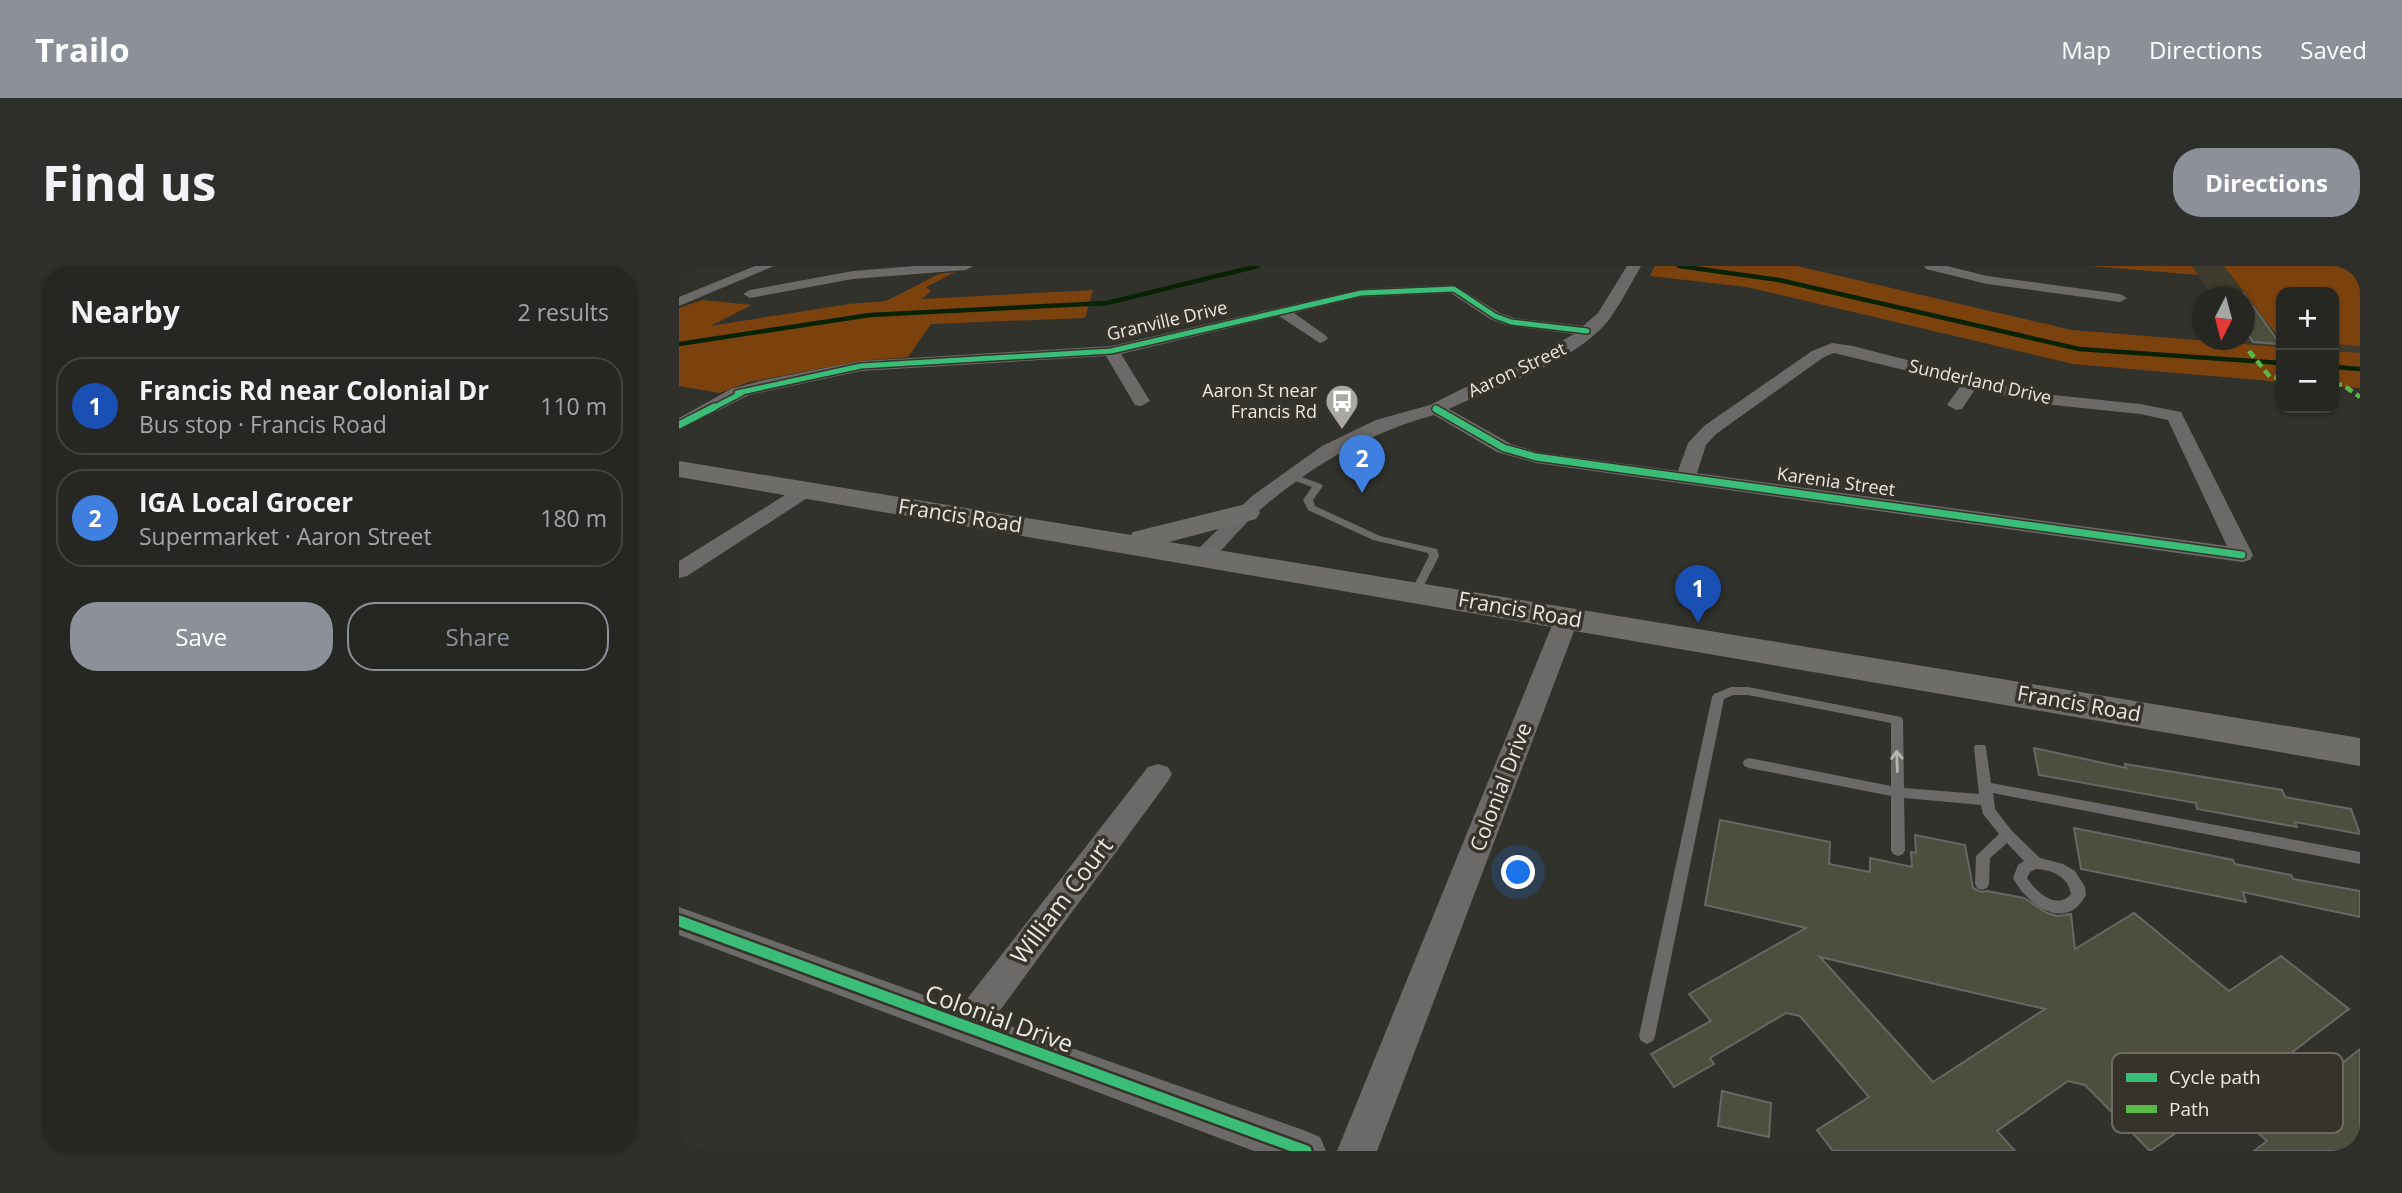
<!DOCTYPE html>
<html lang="en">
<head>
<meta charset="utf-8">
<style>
	:root { --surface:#262622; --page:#2e2e2a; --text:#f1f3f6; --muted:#a4a5a5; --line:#424340; --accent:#8c9099 }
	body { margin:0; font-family:"Open Sans",sans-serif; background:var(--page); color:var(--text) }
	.controls { position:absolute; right:21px; top:21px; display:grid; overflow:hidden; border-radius:14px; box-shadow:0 2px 5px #0004 }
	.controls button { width:63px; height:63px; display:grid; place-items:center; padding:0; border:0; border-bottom:2px solid var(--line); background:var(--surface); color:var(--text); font:35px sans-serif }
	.compass { position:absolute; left:1513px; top:21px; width:63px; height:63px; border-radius:50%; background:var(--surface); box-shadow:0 2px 5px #0004; rotate:186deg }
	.you { position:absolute; left:840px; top:607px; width:24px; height:24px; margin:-18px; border:5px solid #fff; border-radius:50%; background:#1a73e8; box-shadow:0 0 0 10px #1a73e833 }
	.badge { display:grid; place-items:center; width:46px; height:46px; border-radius:50%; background:var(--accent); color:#fff; font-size:23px; font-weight:700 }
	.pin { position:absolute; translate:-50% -58px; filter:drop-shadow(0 2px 4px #0008) }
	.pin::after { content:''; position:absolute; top:37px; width:24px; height:21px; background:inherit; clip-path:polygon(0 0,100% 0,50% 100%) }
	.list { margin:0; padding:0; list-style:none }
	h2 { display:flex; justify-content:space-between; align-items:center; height:91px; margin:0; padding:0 28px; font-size:30px }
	h2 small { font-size:23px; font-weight:400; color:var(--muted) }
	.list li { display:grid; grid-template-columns:46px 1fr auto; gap:21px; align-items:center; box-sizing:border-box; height:98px; margin:0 14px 14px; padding:0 14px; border:2px solid var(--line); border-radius:28px }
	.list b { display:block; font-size:26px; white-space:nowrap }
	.list p { margin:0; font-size:23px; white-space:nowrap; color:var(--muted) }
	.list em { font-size:23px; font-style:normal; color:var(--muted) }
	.actions { display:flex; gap:14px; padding:21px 28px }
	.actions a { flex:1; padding:16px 0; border:2px solid var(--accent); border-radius:28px; text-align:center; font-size:24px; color:var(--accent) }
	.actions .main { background:var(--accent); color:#fff }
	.map { position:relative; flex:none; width:1681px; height:885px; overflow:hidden; border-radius:28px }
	header { display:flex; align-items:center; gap:42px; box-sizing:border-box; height:98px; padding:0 35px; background:var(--accent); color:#fff }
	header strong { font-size:33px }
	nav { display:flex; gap:38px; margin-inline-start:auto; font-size:24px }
	.intro { display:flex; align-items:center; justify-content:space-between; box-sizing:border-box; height:168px; padding:0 42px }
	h1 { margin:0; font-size:49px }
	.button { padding:18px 32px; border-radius:28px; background:var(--accent); color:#fff; font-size:24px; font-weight:700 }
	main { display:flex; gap:42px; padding:0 42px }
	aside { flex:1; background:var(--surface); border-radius:28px; box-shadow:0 2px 5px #0004 }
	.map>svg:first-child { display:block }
</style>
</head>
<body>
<header>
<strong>Trailo</strong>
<nav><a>Map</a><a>Directions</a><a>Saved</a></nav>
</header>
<div class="intro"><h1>Find us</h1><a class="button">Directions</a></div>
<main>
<aside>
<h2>Nearby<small>2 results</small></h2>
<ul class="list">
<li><span class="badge" style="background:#1a4fb4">1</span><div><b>Francis Rd near Colonial Dr</b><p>Bus stop · Francis Road</p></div><em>110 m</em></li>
<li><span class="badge" style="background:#3f7fe0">2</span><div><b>IGA Local Grocer</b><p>Supermarket · Aaron Street</p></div><em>180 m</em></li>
</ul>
<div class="actions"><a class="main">Save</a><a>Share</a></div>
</aside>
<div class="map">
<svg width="1681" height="885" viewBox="0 0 1681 885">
	<rect width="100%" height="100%" fill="#32322d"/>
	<!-- built -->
	<polygon fill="#3e3c2e" points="1513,0 1681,0 1681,87 1655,85 1655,26 1602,26 1602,81 1563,77 1560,74 1566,74 1566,32 1533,31"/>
	<!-- green -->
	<g fill="#7c420d">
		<polygon points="976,0 1118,0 1393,64 1602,81 1602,116 1394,98 1068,21 971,10"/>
		<polygon points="1411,0 1513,0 1519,9"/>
		<polygon points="1545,0 1681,0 1681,80 1655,78 1655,26 1602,26 1601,73"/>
		<polygon points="276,6 247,21 252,25 243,33 414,24 406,52 252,58 229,91 182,95 70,116 41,127 0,120 0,42 23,34 73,39 31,60 170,38 207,35 260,8"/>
		<polygon points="1655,85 1681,87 1681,122 1655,120"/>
	</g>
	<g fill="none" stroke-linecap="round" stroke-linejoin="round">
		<!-- stream -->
		<g stroke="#072304" stroke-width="4.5">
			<polyline points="1000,0 1100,14 1400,83 1602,97"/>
			<polyline points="0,78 191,49 428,37 579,0"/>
			<polyline points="1655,101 1681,103"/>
		</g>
	</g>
	<!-- building -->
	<g fill="#4d4f3e" stroke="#676863" stroke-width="2" fill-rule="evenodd">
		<polygon points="1565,28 1582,51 1601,78 1574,76 1565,62"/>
		<polygon points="1355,482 1447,502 1446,498 1603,524 1606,531 1672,543 1681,568 1616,556 1618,561 1518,543 1517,537 1360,509"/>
		<path d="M1041,554L1151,576L1150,598L1191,606V592L1233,601L1232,586L1237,587L1236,569L1286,579L1294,622L1302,626L1308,625L1345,632L1368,647L1379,650L1392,648L1396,683L1455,647L1550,725L1602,690L1670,743L1592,802L1623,829L1681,783V885H1575L1588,875L1543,835L1471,885L1406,819L1389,815L1318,865L1336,885H1154L1138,864L1190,831L1121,750L1107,747L1031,792L1035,798L995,821L972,788L1032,755L1010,728L1127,662L1026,639ZM1141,691L1243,715L1366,743L1254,816Z"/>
		<polygon points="1395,562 1554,594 1556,598 1612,609 1614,613 1681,625 1681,651 1564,626 1567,636 1402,603"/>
		<polygon points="1043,825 1092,837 1090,871 1039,860"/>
	</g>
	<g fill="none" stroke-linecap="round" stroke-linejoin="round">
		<!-- lane -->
		<g fill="#6b6a68" fill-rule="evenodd">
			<polygon points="611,207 642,218 644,220 634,234 636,240 701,270 758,283 760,290 740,329 732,329 731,327 750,290 749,287 694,274 629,244 624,234 633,221 608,212 608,208"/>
			<path d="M1052,421H1069L1222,451L1224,454L1225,522L1300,528L1295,482L1296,479H1306L1307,482L1312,517L1681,586V598L1314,527L1316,543L1333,565L1361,592L1384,598L1396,605L1406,621L1407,629C1387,667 1348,639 1334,612L1339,599L1345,595L1328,577L1311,592L1310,618L1308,622L1303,624L1298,622L1296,618L1297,590L1320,568L1304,548L1302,539L1225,532L1226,584L1224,588L1219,590L1214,588L1212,584V530L1070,502L1065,500L1064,497L1065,494L1070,492L1212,520V457L1069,429H1054L1045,433L976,770L974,775L968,778L962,775L960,770L1033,431L1035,428ZM1357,603C1373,604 1389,610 1392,628C1378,645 1357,626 1348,612L1351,606Z"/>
		</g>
		<!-- street -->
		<g fill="#6b6a68" fill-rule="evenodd">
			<polygon points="76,0 95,0 0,40 0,31"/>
			<polygon points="236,0 294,0 287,4 174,13 71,32 64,28 71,24 174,5"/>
			<path d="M948,0H962C952,17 943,35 932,51C899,96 819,119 770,143L832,178L858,186L999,205L1009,177L1025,160L1133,85L1153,77L1174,80L1355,127L1461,138L1502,146L1574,289L1571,294L1563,296L857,197L818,186L755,149C689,168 642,194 589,237C568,254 550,276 532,296H516L513,291L516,286L573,230L643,180L697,154L751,139L785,122L828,106L895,68L827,59L811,53L772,27L682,31L615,47L646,69L649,72L646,75L641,77L600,50L442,88L471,135L462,140L456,139L427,90L182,105L70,129L0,164V152L52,123L85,114L182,95L432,80L682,23L775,19L821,47L835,52L904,60L919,47ZM1155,87L1283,118L1268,139L1277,144L1283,143L1297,122L1355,137L1461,148L1489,154L1548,280L1018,207L1027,179L1037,168L1145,91Z"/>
			<polygon points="1245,0 1268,0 1308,10 1441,28 1448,32 1441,36 1308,18 1247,3"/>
			<polygon points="126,219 133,221 136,225 133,229 8,310 0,312 0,295 119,221"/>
			<polygon points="888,345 896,347 900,352 698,885 658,885 876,352 880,347"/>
			<polygon points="479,498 489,501 493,508 489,515 314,754 627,865 641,871 647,885 575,885 0,669 0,641 281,742 469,501"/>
		</g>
		<!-- secondary -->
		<polygon fill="#6e6d6a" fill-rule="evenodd" points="0,195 452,269 454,266 567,238 577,241 581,247 577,253 490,276 1681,472 1681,500 0,211"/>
		<!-- quiet -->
		<g stroke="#58b947" stroke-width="4.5" stroke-dasharray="8 4.5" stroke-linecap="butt">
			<polyline points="1570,85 1591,111 1602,112"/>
			<polyline points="1655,118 1664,119 1681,131"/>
		</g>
		<defs>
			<polyline id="cycleway-far2" points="32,143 63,127 58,127 182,100 432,85 682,27 775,23 816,50 832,56 908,65"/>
			<g id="cycleway-far1">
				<polyline points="757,143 825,182 857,191 1563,289"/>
				<polyline points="0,159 35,141"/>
			</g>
			<polyline id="cycleway" points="0,655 627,885"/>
		</defs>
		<!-- cycleway-far2 casing -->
		<use href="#cycleway-far2" stroke="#35332a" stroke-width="8"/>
		<!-- cycleway-far1 casing -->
		<use href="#cycleway-far1" stroke="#35332a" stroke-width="10"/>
		<!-- cycleway casing -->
		<use href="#cycleway" stroke="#35332a" stroke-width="16"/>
		<!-- cycleway-far2 -->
		<use href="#cycleway-far2" stroke="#3abd76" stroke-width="5"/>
		<!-- cycleway-far1 -->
		<use href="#cycleway-far1" stroke="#3abd76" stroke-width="7"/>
		<!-- cycleway -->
		<use href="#cycleway" stroke="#3abd76" stroke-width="11"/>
	</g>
	<!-- one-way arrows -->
	<defs><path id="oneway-shaft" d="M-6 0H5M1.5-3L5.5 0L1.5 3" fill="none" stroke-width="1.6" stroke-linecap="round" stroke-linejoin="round" transform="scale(1.75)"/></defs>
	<use stroke="#b7b6b2" href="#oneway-shaft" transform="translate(1218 495) rotate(-92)"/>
	<!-- icons -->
	<defs>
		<symbol id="bus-pin" viewBox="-11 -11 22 30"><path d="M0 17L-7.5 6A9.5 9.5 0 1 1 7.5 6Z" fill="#aaa8a3" stroke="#35332a"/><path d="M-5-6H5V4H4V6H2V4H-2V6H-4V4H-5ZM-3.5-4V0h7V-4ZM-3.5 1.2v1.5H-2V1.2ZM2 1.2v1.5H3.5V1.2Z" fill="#fff"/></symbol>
	</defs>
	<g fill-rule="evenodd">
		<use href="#bus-pin" x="644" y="116" width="38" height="52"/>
	</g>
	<g text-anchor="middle" stroke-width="7" stroke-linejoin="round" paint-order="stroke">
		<!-- far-street labels -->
		<g font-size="18" fill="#eae8e3" stroke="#35332a">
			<text transform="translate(488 55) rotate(-13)" y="6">Granville Drive</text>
			<text transform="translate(838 104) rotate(-25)" y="6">Aaron Street</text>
			<text transform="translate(1301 116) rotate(13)" y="6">Sunderland Drive</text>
			<text transform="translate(1157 216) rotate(8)" y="6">Karenia Street</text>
		</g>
		<!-- far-poi labels -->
		<g font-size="18" fill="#eae8e3" stroke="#35332a" text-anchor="end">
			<text x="638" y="131">Aaron St near<tspan x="638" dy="21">Francis Rd</tspan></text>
		</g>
		<!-- street labels -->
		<g font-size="21" fill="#eae8e3" stroke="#35332a">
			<text transform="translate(281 250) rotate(9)" y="7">Francis Road</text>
			<text transform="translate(841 344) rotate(10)" y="7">Francis Road</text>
			<text transform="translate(1400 438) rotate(10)" y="7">Francis Road</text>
			<text transform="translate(822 521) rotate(-69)" y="7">Colonial Drive</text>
		</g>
		<!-- near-street labels -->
		<g font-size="24" fill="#eae8e3" stroke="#35332a">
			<text transform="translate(383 635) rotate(-53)" y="8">William Court</text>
			<text transform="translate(320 753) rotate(20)" y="8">Colonial Drive</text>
		</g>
	</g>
	<!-- legend -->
	<rect x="1433" y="787" width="231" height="80" rx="10" fill="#35332a" stroke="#6b6962" stroke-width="2"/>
	<rect x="1447" y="807" width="31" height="9" fill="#3abd76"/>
	<rect x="1447" y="839" width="31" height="8" fill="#58b947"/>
	<g font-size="19" fill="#eae8e3">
		<text x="1490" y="818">Cycle path</text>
		<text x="1490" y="850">Path</text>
	</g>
</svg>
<div class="controls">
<button>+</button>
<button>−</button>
</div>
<svg class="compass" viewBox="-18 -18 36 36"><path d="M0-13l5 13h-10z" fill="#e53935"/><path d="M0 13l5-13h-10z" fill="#a4a5a5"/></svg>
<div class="you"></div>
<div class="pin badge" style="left:1019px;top:357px;background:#1a4fb4">1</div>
<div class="pin badge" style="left:683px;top:227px;background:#3f7fe0">2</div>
</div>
</main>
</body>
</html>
